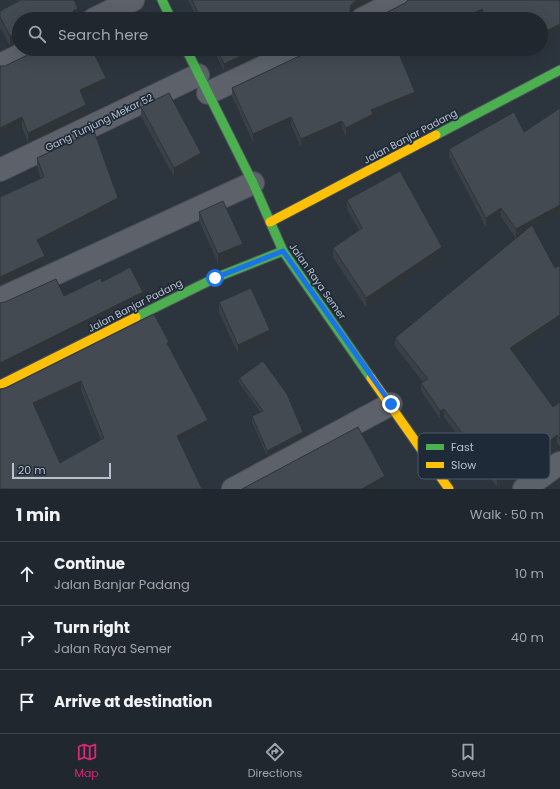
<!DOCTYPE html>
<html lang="en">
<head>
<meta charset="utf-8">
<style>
	:root { --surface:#21272e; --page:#2d333a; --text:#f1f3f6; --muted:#a2a5aa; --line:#3e444a; --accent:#db2777 }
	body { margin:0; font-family:Poppins,sans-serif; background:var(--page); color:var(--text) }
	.scale { position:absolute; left:12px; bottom:10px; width:99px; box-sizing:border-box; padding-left:4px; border:2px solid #b7c0cc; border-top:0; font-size:11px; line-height:14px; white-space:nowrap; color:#b7c0cc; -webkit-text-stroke:3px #1f2a38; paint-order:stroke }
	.stop { position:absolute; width:12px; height:12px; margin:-9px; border:3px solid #1a73e8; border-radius:50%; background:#fff }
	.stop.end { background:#1a73e8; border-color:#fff; box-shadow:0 1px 4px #0008 }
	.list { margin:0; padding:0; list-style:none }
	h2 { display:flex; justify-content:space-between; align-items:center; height:52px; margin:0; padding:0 16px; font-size:17px }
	h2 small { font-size:13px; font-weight:400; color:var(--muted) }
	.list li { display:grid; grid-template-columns:26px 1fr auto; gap:12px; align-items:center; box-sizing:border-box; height:64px; padding:0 16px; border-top:1px solid var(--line) }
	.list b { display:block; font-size:15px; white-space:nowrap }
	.list p { margin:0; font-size:13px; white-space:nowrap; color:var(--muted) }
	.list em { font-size:13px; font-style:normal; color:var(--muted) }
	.icon { flex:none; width:22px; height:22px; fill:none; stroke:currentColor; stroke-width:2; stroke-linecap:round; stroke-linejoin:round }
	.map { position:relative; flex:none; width:560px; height:489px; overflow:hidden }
	.search { position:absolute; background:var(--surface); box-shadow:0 4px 16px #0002; left:12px; right:12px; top:12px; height:44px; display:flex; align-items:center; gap:10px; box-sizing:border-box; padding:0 14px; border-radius:22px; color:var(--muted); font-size:15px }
	.sheet { height:244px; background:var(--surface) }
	nav { display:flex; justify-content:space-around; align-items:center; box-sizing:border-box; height:56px; border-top:1px solid var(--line); background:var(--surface); font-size:11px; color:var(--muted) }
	nav a { display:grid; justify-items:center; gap:2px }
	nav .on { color:var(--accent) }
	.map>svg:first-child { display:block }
</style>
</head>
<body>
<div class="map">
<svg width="560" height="489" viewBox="0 0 560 489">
	<rect width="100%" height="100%" fill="#2c343d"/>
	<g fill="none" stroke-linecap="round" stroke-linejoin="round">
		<defs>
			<g id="street">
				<polyline points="94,19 133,0"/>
				<polyline points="362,19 399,0"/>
				<polyline points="0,65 33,49"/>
				<polyline points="208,93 302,49"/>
				<polyline points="0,170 198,75"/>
				<polyline points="0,299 253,183"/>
				<polyline points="233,489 391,404"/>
				<polyline points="524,489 560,463"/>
			</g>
			<g id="fast">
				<polyline points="162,0 171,19"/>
				<polyline points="186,49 253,183 283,251 371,378"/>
				<polyline points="436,135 560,70"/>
				<polyline points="136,317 215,278 283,251"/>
			</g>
			<g id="slow">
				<polyline points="270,222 436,135"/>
				<polyline points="371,378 449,489"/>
				<polyline points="0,385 136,317"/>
			</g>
		</defs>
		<!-- street casing -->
		<use href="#street" stroke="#4b5057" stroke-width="24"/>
		<!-- fast casing -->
		<use href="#fast" stroke="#4b5057" stroke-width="11"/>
		<!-- slow casing -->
		<use href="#slow" stroke="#4b5057" stroke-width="11"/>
		<!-- street -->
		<use href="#street" stroke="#5d626a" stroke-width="22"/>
		<!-- fast -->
		<use href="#fast" stroke="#4caf50" stroke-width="9"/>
		<!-- slow -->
		<use href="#slow" stroke="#ffc107" stroke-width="9"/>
	</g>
	<!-- wall -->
	<g fill="#3a4046" fill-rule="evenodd">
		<polygon points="16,0 74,0 78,19 19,19 19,42 10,46 0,27 0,11 17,2"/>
		<polygon points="188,0 372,0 356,8 351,13 351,17 353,19 197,19"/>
		<polygon points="560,0 546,39 541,29 541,19 483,19 482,17 374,19"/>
		<polygon points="213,49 273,49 224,71"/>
		<polygon points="311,49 412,49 399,55 415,100 373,117 373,122 346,136 342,128 301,147 291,125 253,142 232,96 232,88 308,52"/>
		<polygon points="38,50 106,88 83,99 86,115 28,143 22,127 5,66"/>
		<polygon points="141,107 201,162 174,177 141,116"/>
		<polygon points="560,108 560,214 534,228 560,322 514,353 553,407 560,402 560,446 557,443 531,464 529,462 497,487 444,417 440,419 421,391 421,383 423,382 395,346 395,338 519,236 516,238 501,217 486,227 449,157 449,149 524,132"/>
		<polygon points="37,158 118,207 40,246 45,265 0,285 41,179 37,166"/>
		<polygon points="347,200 442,256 366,307 333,257 333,248 359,230 347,209"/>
		<polygon points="199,212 243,253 218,263 199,221"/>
		<polygon points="219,302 270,340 238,354 219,312"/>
		<path d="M169,346L208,428L180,443L0,489V389ZM81,390L101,440L60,463L36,410Z"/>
		<polygon points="239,378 303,437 267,456 252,422 252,416 261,413 239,383"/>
	</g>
	<!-- shaded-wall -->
	<g fill="#2f3439">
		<polygon points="357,0 372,0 356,8 351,13 350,18 350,10 351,5"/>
		<polygon points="78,9 78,19 73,19 73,11"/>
		<polygon points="482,9 482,17 477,19 461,19"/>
		<polygon points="560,24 560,31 546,39 546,31"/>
		<polygon points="19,32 19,42 10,46 10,36"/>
		<polygon points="256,49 273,49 224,71 224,64"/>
		<polygon points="396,49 412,49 396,56"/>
		<polygon points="106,78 106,88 80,100 80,90"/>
		<polygon points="415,92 415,100 373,117 373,122 346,136 346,128 371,110"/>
		<polygon points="86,105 86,115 28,143 28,133"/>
		<polygon points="22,117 22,127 0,138 0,128"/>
		<polygon points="291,117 291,125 253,142 253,134"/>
		<polygon points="342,121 342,128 301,147 301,139"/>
		<polygon points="201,153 201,162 174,177 174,168"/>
		<polygon points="118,198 118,207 37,248 37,240"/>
		<polygon points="560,205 560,214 516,238 516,229"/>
		<polygon points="501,208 501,217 486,227 486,218"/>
		<polygon points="243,244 243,253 218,263 218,254"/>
		<polygon points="442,247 442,256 366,307 366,298"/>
		<polygon points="45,256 45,265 0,285 0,277"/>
		<polygon points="143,292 143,300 0,371 0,363"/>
		<polygon points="560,315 560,322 510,356 510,348"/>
		<polygon points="270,330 270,340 238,354 238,345"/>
		<polygon points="81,381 81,390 33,411 33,403"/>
		<polygon points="444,409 444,417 440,419 440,411"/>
		<polygon points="208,420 208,428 177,444 177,436"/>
		<polygon points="303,432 303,437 267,456 267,451"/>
		<polygon points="557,435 557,443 531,464 531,456"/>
		<polygon points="529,454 529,462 497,487 497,479"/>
		<polygon points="385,476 385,486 379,489 362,489"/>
	</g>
	<!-- building -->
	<g fill="#434a51" stroke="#2f3439" fill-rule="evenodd">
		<polygon points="21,0 74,0 78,9 73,11 77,19 19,19 19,32 10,36 0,17 0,11"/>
		<polygon points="192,0 357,0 351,5 350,10 351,17 353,19 201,19"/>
		<polygon points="408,0 560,0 560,24 546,31 541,21 541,19 487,19 482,9 461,19 374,19 405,3"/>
		<polygon points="40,49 92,49 106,78 80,90 86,105 28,133 22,117 0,128 0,66 5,66"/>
		<polygon points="217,49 256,49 224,64"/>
		<polygon points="311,49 397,49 415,92 371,110 373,114 346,128 342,121 301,139 291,117 253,134 232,88 308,52"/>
		<polygon points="169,93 201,153 174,168 141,107"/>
		<polygon points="560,108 560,205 516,229 501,208 486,218 449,149 514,112 524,132"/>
		<polygon points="94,131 118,198 37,240 45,256 0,277 0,197 44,177 37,158"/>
		<polygon points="400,171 442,247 366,298 333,248 362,228 347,200"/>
		<polygon points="223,201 243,244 218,254 199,212"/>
		<polygon points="532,225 555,268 560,265 560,315 510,348 553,407 560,402 560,439 557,435 531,456 529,454 497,479 444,409 440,411 421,383 428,379 395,338"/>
		<polygon points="130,267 143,292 0,363 0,303 5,302 56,279 64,296 101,278 102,282"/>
		<polygon points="251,288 270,330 238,345 219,302"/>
		<path d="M154,314L169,342L167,343L208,420L177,436L202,489H0V389L6,388ZM81,381L104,438L60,463L33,403Z"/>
		<polygon points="263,361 287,394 303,432 267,451 252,416 263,411 239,378"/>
		<polygon points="358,427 385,476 362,489 242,489"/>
	</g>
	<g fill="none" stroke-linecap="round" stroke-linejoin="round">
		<!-- route -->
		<polyline stroke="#1a73e8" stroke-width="5" points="215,278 283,251 391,404"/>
	</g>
	<g text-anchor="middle" stroke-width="3.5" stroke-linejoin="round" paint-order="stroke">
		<!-- street labels -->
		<g font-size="10" fill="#b7c0cc" stroke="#1f2a38">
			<text transform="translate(99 122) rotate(-26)" y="4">Gang Tunjung Mekar 52</text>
			<text transform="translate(410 136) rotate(-28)" y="4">Jalan Banjar Padang</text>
			<text transform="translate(318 281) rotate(55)" y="4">Jalan Raya Semer</text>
			<text transform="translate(135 305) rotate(-27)" y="4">Jalan Banjar Padang</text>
		</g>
	</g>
	<!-- legend -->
	<rect x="418" y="433" width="132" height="46" rx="6" fill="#1f2a38" stroke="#4d5764" stroke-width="1"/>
	<rect x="426" y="444" width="18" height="6" fill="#4caf50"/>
	<rect x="426" y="462" width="18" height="6" fill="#ffc107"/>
	<g font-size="11" fill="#b7c0cc">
		<text x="451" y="451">Fast</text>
		<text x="451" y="469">Slow</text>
	</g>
</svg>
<div class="scale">20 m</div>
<div class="stop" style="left:215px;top:278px"></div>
<div class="stop end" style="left:391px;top:404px"></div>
<div class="search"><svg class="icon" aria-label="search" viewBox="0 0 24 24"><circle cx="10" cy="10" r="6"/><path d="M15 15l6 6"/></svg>Search here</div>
</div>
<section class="sheet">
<h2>1 min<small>Walk · 50 m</small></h2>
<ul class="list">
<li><svg class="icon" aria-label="ahead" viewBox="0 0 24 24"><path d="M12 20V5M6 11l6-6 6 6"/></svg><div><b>Continue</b><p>Jalan Banjar Padang</p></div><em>10 m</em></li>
<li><svg class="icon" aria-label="right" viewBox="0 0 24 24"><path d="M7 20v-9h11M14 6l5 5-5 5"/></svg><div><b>Turn right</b><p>Jalan Raya Semer</p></div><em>40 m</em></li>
<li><svg class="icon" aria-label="arrive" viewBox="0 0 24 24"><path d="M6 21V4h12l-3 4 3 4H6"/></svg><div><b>Arrive at destination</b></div></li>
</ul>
</section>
<nav>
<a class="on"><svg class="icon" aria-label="map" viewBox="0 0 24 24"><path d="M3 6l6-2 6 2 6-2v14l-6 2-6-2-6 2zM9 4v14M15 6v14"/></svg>Map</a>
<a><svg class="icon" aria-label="directions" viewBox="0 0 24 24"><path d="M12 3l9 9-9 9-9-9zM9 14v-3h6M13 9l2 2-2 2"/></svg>Directions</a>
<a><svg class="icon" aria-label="saved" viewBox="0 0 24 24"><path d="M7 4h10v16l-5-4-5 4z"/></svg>Saved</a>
</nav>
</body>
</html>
